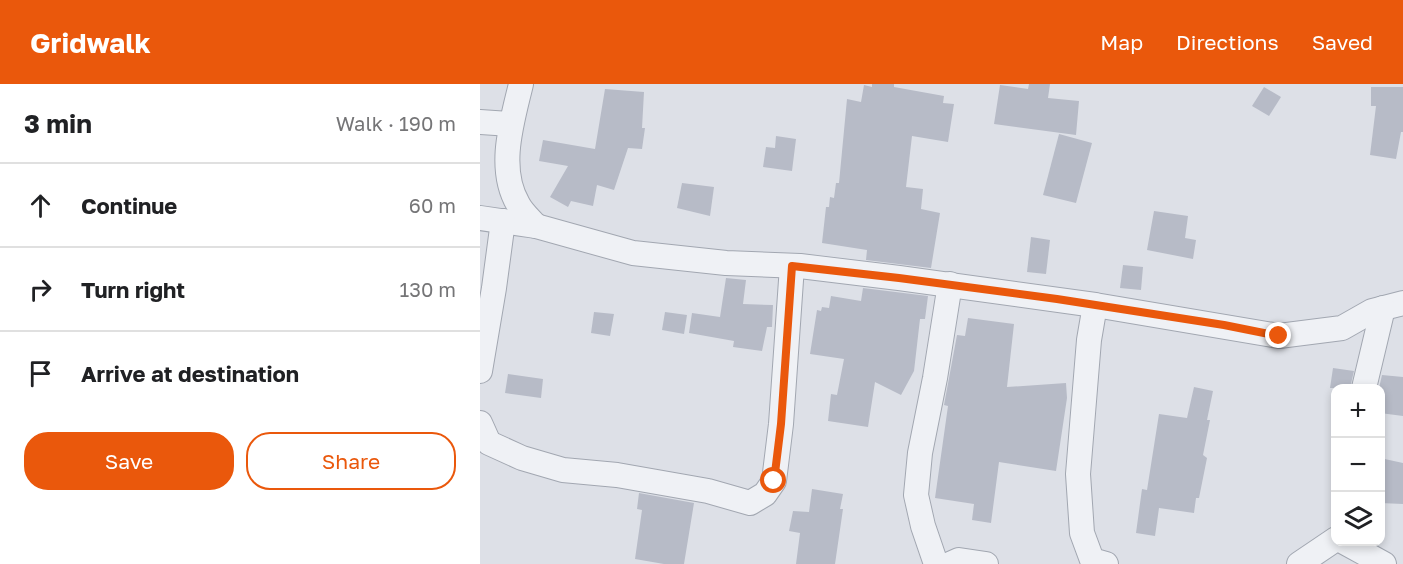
<!DOCTYPE html>
<html lang="en">
<head>
<meta charset="utf-8">
<style>
	:root { --surface:#fff; --page:#f6f6f6; --text:#202124; --muted:#757577; --line:#e0e0e0; --accent:#ea580c }
	body { margin:0; font-family:"Golos Text",sans-serif; background:var(--page); color:var(--text) }
	.controls { position:absolute; right:18px; bottom:18px; display:grid; overflow:hidden; border-radius:12px; box-shadow:0 3px 9px #0003 }
	.controls button { width:54px; height:54px; display:grid; place-items:center; padding:0; border:0; border-bottom:2px solid var(--line); background:var(--surface); color:var(--text); font:30px sans-serif }
	.stop { position:absolute; width:18px; height:18px; margin:-14px; border:4px solid #ea580c; border-radius:50%; background:#fff }
	.stop.end { background:#ea580c; border-color:#fff; box-shadow:0 2px 6px #0008 }
	.list { margin:0; padding:0; list-style:none }
	h2 { display:flex; justify-content:space-between; align-items:center; height:78px; margin:0; padding:0 24px; font-size:26px }
	h2 small { font-size:20px; font-weight:400; color:var(--muted) }
	.list li { display:grid; grid-template-columns:39px 1fr auto; gap:18px; align-items:center; box-sizing:border-box; height:84px; padding:0 24px; border-top:2px solid var(--line) }
	.list b { display:block; font-size:22px; white-space:nowrap }
	.list em { font-size:20px; font-style:normal; color:var(--muted) }
	.actions { display:flex; gap:12px; padding:18px 24px }
	.actions a { flex:1; padding:14px 0; border:2px solid var(--accent); border-radius:24px; text-align:center; font-size:21px; color:var(--accent) }
	.actions .main { background:var(--accent); color:#fff }
	.icon { flex:none; width:33px; height:33px; fill:none; stroke:currentColor; stroke-width:2; stroke-linecap:round; stroke-linejoin:round }
	.map { position:relative; flex:none; width:923px; height:480px; overflow:hidden }
	header { display:flex; align-items:center; gap:36px; box-sizing:border-box; height:84px; padding:0 30px; background:var(--accent); color:#fff }
	header strong { font-size:28px }
	nav { display:flex; gap:33px; margin-inline-start:auto; font-size:21px }
	main { display:flex }
	aside { flex:1; background:var(--surface) }
	.map>svg:first-child { display:block }
</style>
</head>
<body>
<header>
<strong>Gridwalk</strong>
<nav><a>Map</a><a>Directions</a><a>Saved</a></nav>
</header>
<main>
<aside>
<h2>3 min<small>Walk · 190 m</small></h2>
<ul class="list">
<li><svg class="icon" aria-label="ahead" viewBox="0 0 24 24"><path d="M12 20V5M6 11l6-6 6 6"/></svg><div><b>Continue</b></div><em>60 m</em></li>
<li><svg class="icon" aria-label="right" viewBox="0 0 24 24"><path d="M7 20v-9h11M14 6l5 5-5 5"/></svg><div><b>Turn right</b></div><em>130 m</em></li>
<li><svg class="icon" aria-label="arrive" viewBox="0 0 24 24"><path d="M6 21V4h12l-3 4 3 4H6"/></svg><div><b>Arrive at destination</b></div></li>
</ul>
<div class="actions"><a class="main">Save</a><a>Share</a></div>
</aside>
<div class="map">
<svg width="923" height="480" viewBox="0 0 923 480">
	<rect width="100%" height="100%" fill="#dde0e7"/>
	<!-- building -->
	<g fill="#b7bbc7">
		<polygon points="392,0 414,0 414,3 464,12 463,19 474,20 468,58 432,52 426,103 443,105 441,125 460,129 451,184 386,176 387,166 342,159 346,123 349,123 350,113 354,114 356,99 359,99 367,15 381,18 384,1 392,3"/>
		<polygon points="549,0 570,0 568,14 599,17 596,51 514,40 520,1 548,5"/>
		<polygon points="784,3 801,13 789,32 772,22"/>
		<polygon points="891,3 923,3 923,48 921,48 916,75 890,71 896,22 891,22"/>
		<polygon points="125,5 164,8 162,44 165,44 162,65 148,64 134,106 117,101 113,122 91,117 88,123 70,113 88,82 59,77 63,56 115,65"/>
		<polygon points="579,50 612,59 596,119 563,111"/>
		<polygon points="296,52 316,55 312,87 283,83 286,63 295,64"/>
		<polygon points="202,99 234,103 230,132 197,124"/>
		<polygon points="674,127 708,132 705,154 716,156 713,175 667,166"/>
		<polygon points="551,153 570,156 566,190 547,188"/>
		<polygon points="643,181 663,183 661,206 640,204"/>
		<polygon points="246,194 266,196 263,220 293,221 292,243 287,243 282,267 253,263 254,257 209,249 212,229 240,233"/>
		<polygon points="383,204 448,212 445,235 440,235 434,287 421,311 395,298 388,343 348,337 351,310 357,311 364,275 330,270 337,226 341,227 342,223 349,224 351,212 381,217"/>
		<polygon points="114,228 134,230 130,252 111,249"/>
		<polygon points="185,228 207,231 204,250 182,246"/>
		<polygon points="488,234 534,240 527,303 586,299 587,314 576,387 519,378 511,439 492,436 494,420 455,414 468,322 464,321 477,251 485,252"/>
		<polygon points="853,284 874,287 870,304 850,304"/>
		<polygon points="28,290 63,295 61,314 25,309"/>
		<polygon points="902,291 923,293 923,332 900,329 900,304 899,304"/>
		<polygon points="714,303 733,307 727,336 730,336 723,371 727,374 719,414 716,414 714,429 679,424 675,452 656,449 662,405 667,406 679,330 707,334"/>
		<polygon points="900,374 923,379 923,420 900,419"/>
		<polygon points="332,405 363,410 360,425 363,425 355,480 316,480 320,449 309,447 313,427 329,428"/>
		<polygon points="159,409 214,419 204,480 184,480 155,475 162,426 157,425"/>
	</g>
	<g fill="none" stroke-linecap="round" stroke-linejoin="round">
		<defs>
			<g id="street">
				<path d="M41,0C32,38 17,84 38,120C42,128 50,135 56,142"/>
				<polyline points="0,38 31,40"/>
				<polyline points="0,134 56,142 153,169 246,179 320,182 419,194 615,221 799,252 862,244 892,227 923,219"/>
				<polyline points="615,221 609,256 598,390 602,449 612,476 626,480"/>
				<polyline points="0,287 14,204 23,137"/>
				<polyline points="884,304 903,224"/>
				<polyline points="0,339 9,359 42,374 83,386 137,391 228,407 270,419 285,410 294,397 301,340 312,182"/>
				<polyline points="864,458 904,480"/>
				<polyline points="456,480 443,442 436,411 440,369 455,294 470,200"/>
				<polyline points="470,480 479,476 506,480"/>
				<polyline points="819,480 856,455"/>
			</g>
		</defs>
		<!-- street casing -->
		<use href="#street" stroke="#a2a7b1" stroke-width="26"/>
		<!-- street -->
		<use href="#street" stroke="#eff1f5" stroke-width="24"/>
	</g>
	<g fill="none" stroke-linecap="round" stroke-linejoin="round">
		<!-- route -->
		<polyline stroke="#ea580c" stroke-width="8" points="294,397 301,340 312,182 419,194 577,215 744,241 799,252"/>
	</g>
</svg>
<div class="controls">
<button>+</button>
<button>−</button>
<button><svg class="icon" aria-label="layers" viewBox="0 0 24 24"><path d="M12 4l9 5-9 5-9-5zM3 14l9 5 9-5"/></svg></button>
</div>
<div class="stop" style="left:294px;top:397px"></div>
<div class="stop end" style="left:799px;top:252px"></div>
</div>
</main>
</body>
</html>
